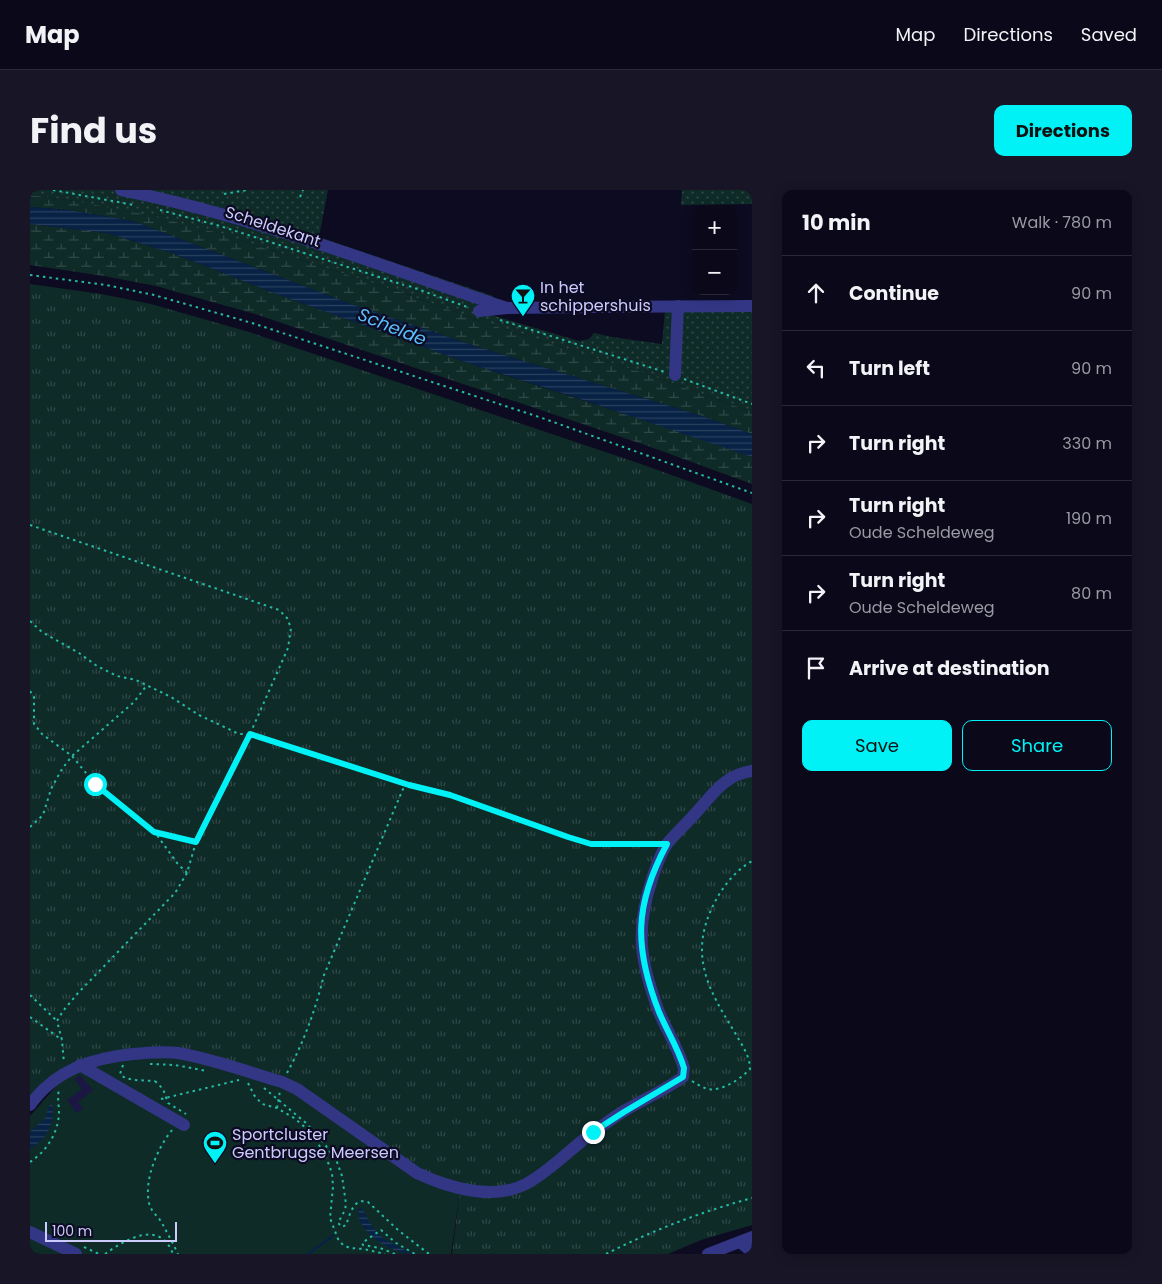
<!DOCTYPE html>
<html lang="en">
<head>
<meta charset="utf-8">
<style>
	:root { --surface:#0a0819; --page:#181626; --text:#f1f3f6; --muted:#999aa2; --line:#2a2938; --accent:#00f2f6 }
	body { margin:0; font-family:Poppins,sans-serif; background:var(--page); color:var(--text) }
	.controls { position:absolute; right:15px; top:15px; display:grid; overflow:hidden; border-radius:10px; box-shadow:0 2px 12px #0003 }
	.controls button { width:45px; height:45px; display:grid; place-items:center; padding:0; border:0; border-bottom:1px solid var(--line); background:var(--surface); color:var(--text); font:25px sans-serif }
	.scale { position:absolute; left:15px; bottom:12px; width:132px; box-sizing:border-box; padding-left:5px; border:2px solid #cccbff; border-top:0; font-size:14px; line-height:18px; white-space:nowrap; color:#cccbff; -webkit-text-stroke:4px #0d0b21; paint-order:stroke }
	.stop { position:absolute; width:15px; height:15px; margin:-11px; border:4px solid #00f2f6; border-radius:50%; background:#fff }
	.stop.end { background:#00f2f6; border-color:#fff; box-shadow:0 1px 5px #0008 }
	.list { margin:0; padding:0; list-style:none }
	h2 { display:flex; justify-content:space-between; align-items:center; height:65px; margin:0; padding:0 20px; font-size:21px }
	h2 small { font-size:16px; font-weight:400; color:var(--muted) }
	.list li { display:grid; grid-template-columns:32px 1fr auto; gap:15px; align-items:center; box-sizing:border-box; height:75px; padding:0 20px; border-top:1px solid var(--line) }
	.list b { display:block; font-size:19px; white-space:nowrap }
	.list p { margin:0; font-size:16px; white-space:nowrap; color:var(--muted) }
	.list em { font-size:16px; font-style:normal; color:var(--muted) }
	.actions { display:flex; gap:10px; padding:15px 20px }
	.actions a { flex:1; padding:11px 0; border:1px solid var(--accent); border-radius:10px; text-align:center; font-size:18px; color:var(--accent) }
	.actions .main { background:var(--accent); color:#111 }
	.icon { flex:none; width:28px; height:28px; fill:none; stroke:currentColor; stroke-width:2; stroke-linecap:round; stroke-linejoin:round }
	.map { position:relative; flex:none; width:722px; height:1064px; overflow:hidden; border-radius:10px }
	header { display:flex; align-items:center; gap:30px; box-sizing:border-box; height:70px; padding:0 25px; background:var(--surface); border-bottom:1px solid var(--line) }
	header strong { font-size:24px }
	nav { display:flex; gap:28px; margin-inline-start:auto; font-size:18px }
	.intro { display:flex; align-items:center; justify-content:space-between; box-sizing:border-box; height:120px; padding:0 30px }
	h1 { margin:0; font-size:35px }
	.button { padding:12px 22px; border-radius:10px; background:var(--accent); color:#111; font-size:18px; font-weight:700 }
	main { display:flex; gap:30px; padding:0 30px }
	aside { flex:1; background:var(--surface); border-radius:10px; box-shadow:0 2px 12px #0003 }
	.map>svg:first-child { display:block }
</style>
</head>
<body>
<header>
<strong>Map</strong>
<nav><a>Map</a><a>Directions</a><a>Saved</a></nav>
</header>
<div class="intro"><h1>Find us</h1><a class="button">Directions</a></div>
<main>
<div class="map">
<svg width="722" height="1064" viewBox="0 0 722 1064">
	<defs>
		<pattern id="grass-dots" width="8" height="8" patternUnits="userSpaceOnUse" patternTransform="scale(1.25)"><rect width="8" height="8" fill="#0e2b28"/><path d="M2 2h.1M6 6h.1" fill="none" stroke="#304848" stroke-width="1.8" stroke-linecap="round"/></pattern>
		<pattern id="wetland-marsh" width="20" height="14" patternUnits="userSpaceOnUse" patternTransform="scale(1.25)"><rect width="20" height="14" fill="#0e2b28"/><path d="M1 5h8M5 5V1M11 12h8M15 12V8" fill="none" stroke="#304848"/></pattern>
		<pattern id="park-tufts" width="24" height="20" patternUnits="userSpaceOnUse" patternTransform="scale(1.25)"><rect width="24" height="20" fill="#0e2b28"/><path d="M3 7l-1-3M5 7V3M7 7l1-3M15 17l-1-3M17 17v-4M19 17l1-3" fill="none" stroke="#304848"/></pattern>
		<pattern id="water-rules" width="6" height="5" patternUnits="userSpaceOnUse" patternTransform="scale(1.25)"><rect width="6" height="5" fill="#072244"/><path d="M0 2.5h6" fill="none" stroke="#2a4160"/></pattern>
	</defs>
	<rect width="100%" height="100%" fill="#0d0b21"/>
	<!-- grass -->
	<g fill="url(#grass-dots)">
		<polygon points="0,0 298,0 289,47 463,106 458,124 549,151 559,149 564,143 582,147 632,154 635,120 722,122 722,222 614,183 464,136 373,103 188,43 45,11 0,5"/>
		<polygon points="652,0 722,0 722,14 651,15"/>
	</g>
	<!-- wetland -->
	<g fill="url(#wetland-marsh)">
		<polygon points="0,5 45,11 118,25 188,43 373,103 464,136 614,183 722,222 722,244 669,225 448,157 313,111 103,31 38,20 0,17"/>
		<polygon points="0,34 77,43 142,63 241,102 438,173 687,254 722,267 722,294 615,255 225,124 126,96 74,86 0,75"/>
	</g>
	<!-- park -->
	<polygon fill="url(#park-tufts)" points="0,94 71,104 121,114 219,142 608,273 722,314 722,1035 671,1050 638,1064 422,1064 430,1001 117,857 67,864 38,876 0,908"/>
	<!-- pitch -->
	<polygon fill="#0e2b28" points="143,867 220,885 267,904 385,985 430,1001 421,1064 0,1064 0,926 35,886 80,870"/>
	<!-- water -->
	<g fill="url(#water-rules)">
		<polygon points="0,17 38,20 103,31 313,111 448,157 669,225 722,244 722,267 550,209 438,173 241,102 142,63 77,43 0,34"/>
		<path d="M22,913C26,933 17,949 0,959V942L16,927L18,918Z"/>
		<path d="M329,1018H332C349,1052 352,1046 382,1064C363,1064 323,1041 329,1018Z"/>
	</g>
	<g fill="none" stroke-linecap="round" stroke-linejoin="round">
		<!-- stream -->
		<polyline stroke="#072244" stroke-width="2.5" points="278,1064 303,1046"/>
	</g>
	<!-- building -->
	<polygon fill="#1b1643" points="50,885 63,900 48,912 53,918 47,923 37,910 52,899 44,889"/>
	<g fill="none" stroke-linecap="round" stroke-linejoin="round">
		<!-- path -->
		<g stroke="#24baa4" stroke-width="2" stroke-dasharray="2.5 4" stroke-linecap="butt">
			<polyline points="23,0 104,15"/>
			<polyline points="194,4 217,0"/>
			<polyline points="270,7 273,0"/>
			<polyline points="130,20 190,36 374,95"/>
			<polyline points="0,85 76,95 124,105 222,133 515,229 722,303"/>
			<polyline points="379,96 440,118"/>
			<polyline points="470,130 635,182"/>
			<polyline points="654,189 722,214"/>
			<polyline points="0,335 249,420 257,428 261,438 258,458 220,544 166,652 157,683 145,703 48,803 33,821 27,831 32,850 34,873"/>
			<polyline points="0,431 12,442 49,463 67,476 87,486 106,490 141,507 169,525 209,544 220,544 379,595 420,605 538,647 561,654 625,654"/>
			<polyline points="0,501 4,507 4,534 12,544 42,566 65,594 124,641 147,673 157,683"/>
			<polyline points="0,637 13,625 21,599 32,579 42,566 104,512 117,495"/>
			<polyline points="124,641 166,652"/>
			<polyline points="0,805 27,831"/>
			<polyline points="0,827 32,850"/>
			<polyline points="120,874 145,875 177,881"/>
			<polyline points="93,875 90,884 95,888 104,890 125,891"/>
			<path d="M257,883C274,852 286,818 294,785L373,599L378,596"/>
			<path d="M662,891C667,894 672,897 677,899C691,902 711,889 720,879C720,865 711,854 704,841C679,801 660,767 681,720C690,700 703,682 722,671"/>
			<polyline points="218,893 224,905 232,914 247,918 264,928 276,938 286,950 296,967 302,983 303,997 300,1028 308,1049 313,1055 320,1058 334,1059 355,1064"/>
			<path d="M234,898L276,933L294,953L307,972L312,986L316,1014L315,1020L308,1033L312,1037L316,1035C320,1025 323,1007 338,1012L368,1040L399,1064"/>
			<polyline points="131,909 209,890"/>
			<polyline points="247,918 250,901"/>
			<path d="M142,940C127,959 114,989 119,1013C121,1022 128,1026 132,1033C137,1043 143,1053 148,1064"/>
			<path d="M0,972C17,961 28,943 29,923C29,915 27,907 29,900"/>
			<polyline points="54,1057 69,1064"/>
			<path d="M75,1064C96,1049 130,1029 143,1064"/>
			<polyline points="365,1064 350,1058 333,1055 332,1053 351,1040 366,1053 385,1064"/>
			<path d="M576,1064C623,1040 671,1022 722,1008"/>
		</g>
		<!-- minor -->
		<g stroke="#323684" stroke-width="12">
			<path d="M91,0C223,26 349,75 477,118"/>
			<polyline points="449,121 477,118 565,117 722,116"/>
			<polyline points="645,185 648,116"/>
			<polyline points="50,875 154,935"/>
			<path d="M0,915C25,880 62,868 103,864C118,863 133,861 148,863C183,869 218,882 252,892L267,899L387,983C419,998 463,1011 496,994C522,980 542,957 566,940C575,934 584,927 594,921C614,909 635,900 653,887L654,878C648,858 637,841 629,822C610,771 605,741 622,689C626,677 630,664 637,654C645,644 655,635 663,626C682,606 693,585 722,581"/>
			<polyline points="0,1042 46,1064"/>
			<polyline points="710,1052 722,1062"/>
			<polyline points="678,1064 722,1047"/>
		</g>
		<!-- path-bridge -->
		<polyline stroke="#24baa4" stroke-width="2" stroke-dasharray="2.5 4" stroke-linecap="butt" points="125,891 133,899 138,913 156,924"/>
	</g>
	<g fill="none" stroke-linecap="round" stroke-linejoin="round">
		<!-- route -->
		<path stroke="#00f2f6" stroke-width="6" d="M65,594L124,642L166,652L220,544L379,595L420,605L538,647L561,654H637C604,715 604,758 629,822C637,841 648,858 654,878L653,887L594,922L563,942"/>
	</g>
	<!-- icons -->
	<defs>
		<symbol id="bar-pin" viewBox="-11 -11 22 30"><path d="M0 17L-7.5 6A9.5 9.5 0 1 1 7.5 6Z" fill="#00f2f6" stroke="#0d0b21"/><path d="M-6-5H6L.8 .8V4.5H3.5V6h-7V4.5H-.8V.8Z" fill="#111"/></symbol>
		<symbol id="stadium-pin" viewBox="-11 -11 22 30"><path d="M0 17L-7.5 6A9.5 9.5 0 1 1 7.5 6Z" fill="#00f2f6" stroke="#0d0b21"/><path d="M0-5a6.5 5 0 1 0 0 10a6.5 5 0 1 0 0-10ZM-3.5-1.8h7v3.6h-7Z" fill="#111"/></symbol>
	</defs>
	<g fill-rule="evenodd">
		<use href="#bar-pin" x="479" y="92" width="28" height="38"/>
		<use href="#stadium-pin" x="171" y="939" width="28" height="38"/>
	</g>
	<g text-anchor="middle" stroke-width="4.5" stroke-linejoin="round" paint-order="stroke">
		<!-- street labels -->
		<g font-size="16" fill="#cccbff" stroke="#0d0b21">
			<text transform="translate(243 36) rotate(18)" y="6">Scheldekant</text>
		</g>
		<!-- poi labels -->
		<g font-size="16" fill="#cccbff" stroke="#0d0b21" text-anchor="start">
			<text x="510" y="103">In het<tspan x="510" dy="18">schippershuis</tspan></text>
			<text x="202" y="950">Sportcluster<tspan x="202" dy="18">Gentbrugse Meersen</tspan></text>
		</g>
		<!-- water labels -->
		<g font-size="18" font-style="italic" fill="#59c0ff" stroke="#0d0b21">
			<text transform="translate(362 137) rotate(22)" y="6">Schelde</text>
		</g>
	</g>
</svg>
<div class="controls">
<button>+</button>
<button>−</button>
</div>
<div class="scale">100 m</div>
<div class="stop" style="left:65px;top:594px"></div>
<div class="stop end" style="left:563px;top:942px"></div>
</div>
<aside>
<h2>10 min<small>Walk · 780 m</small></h2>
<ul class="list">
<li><svg class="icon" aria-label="ahead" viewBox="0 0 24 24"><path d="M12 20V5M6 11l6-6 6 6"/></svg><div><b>Continue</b></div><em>90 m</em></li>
<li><svg class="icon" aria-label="left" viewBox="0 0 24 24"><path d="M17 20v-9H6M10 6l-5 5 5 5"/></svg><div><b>Turn left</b></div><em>90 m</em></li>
<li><svg class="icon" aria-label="right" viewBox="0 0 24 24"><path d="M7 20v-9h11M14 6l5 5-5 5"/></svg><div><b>Turn right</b></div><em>330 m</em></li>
<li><svg class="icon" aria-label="right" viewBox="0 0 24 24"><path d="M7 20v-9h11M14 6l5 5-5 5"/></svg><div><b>Turn right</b><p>Oude Scheldeweg</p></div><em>190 m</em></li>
<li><svg class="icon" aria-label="right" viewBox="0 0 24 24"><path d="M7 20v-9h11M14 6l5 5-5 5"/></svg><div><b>Turn right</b><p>Oude Scheldeweg</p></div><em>80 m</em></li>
<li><svg class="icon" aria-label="arrive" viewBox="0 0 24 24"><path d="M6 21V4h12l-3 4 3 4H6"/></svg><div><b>Arrive at destination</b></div></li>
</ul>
<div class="actions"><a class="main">Save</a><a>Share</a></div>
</aside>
</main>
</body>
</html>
